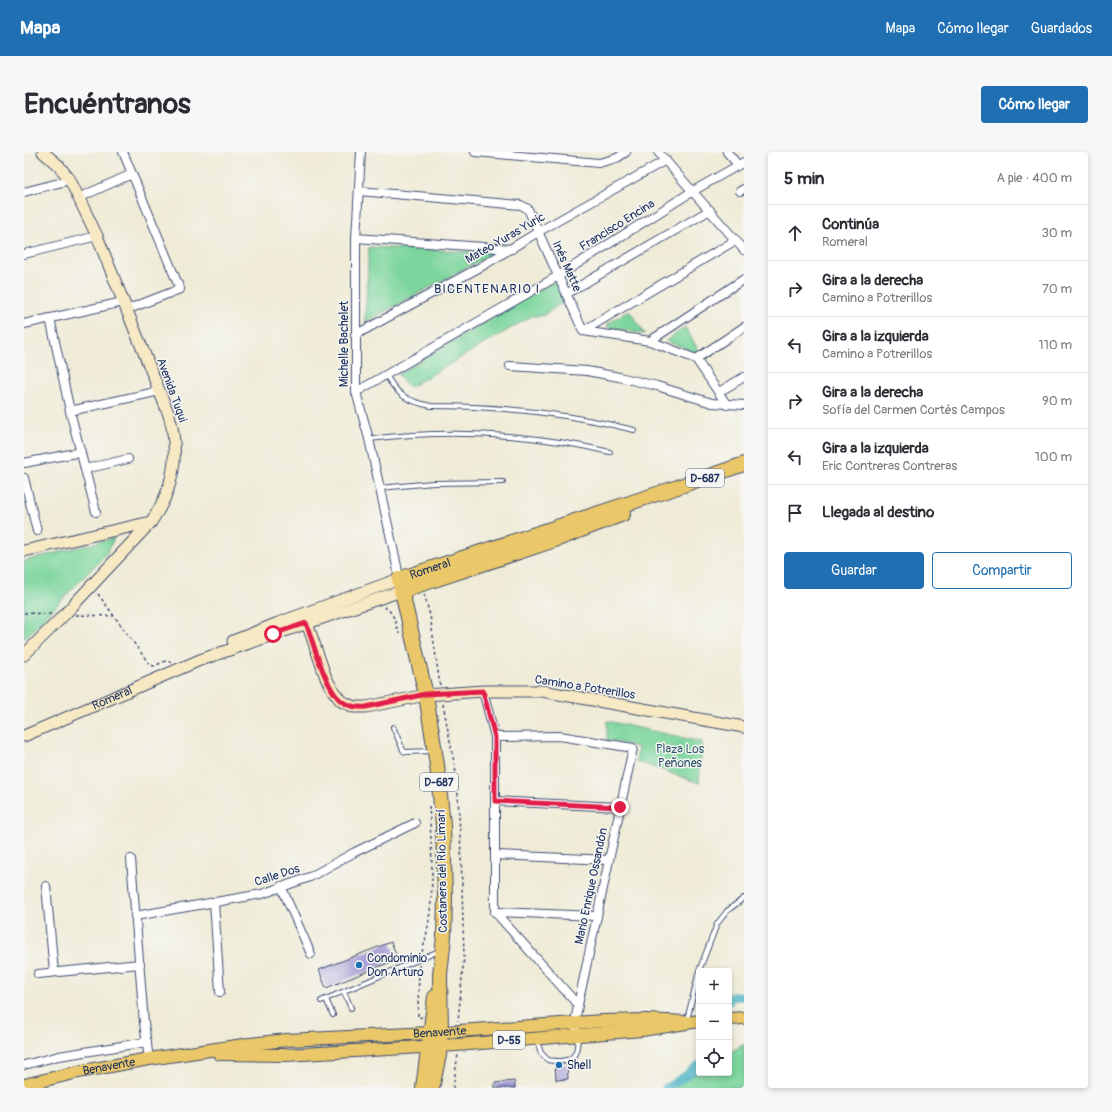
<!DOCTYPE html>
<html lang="es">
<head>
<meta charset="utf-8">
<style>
	:root { --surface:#fff; --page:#f7f7f7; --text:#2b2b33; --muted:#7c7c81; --line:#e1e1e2; --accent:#1f6fb2 }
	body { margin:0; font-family:Pangolin,sans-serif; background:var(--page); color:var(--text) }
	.controls { position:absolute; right:12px; bottom:12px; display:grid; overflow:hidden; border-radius:4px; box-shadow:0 2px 6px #0003 }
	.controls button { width:36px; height:36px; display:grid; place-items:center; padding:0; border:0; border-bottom:1px solid var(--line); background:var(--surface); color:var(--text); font:20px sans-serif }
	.stop { position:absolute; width:12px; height:12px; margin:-9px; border:3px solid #e11d48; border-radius:50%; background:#fff }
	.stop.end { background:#e11d48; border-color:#fff; box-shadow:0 1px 4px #0008 }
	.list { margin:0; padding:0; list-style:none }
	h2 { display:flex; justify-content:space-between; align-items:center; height:52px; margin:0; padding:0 16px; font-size:17px }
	h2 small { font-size:13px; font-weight:400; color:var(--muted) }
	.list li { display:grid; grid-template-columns:26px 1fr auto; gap:12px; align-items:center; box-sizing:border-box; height:56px; padding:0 16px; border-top:1px solid var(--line) }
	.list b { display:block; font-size:15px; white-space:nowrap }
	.list p { margin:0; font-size:13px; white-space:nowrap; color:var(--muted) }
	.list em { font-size:13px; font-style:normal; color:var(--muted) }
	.actions { display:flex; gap:8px; padding:12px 16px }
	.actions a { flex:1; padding:9px 0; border:1px solid var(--accent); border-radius:4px; text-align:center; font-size:14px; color:var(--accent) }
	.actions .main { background:var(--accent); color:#fff }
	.icon { flex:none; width:22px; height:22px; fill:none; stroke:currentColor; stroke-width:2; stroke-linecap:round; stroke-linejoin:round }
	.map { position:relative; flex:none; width:720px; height:936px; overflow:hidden; border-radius:4px }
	header { display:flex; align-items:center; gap:24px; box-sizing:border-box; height:56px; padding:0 20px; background:var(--accent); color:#fff }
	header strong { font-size:19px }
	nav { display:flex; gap:22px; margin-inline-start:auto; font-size:14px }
	.intro { display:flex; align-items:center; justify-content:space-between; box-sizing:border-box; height:96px; padding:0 24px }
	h1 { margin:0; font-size:28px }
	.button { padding:10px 18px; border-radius:4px; background:var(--accent); color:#fff; font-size:14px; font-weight:700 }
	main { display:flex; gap:24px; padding:0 24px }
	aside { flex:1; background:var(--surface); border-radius:4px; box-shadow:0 2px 6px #0003 }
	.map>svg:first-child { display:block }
</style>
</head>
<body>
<header>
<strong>Mapa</strong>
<nav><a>Mapa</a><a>Cómo llegar</a><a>Guardados</a></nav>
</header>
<div class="intro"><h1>Encuéntranos</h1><a class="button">Cómo llegar</a></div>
<main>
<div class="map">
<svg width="720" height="936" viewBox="0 0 720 936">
	<rect width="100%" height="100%" fill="#f6f6f2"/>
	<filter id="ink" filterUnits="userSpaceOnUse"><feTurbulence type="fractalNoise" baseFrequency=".025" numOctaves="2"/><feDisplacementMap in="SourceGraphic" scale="8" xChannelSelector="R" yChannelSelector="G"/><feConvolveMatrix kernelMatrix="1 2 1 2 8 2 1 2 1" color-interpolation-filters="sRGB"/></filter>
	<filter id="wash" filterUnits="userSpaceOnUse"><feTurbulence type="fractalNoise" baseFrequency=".012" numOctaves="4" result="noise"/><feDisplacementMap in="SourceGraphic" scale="16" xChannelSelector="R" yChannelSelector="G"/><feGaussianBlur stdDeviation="0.9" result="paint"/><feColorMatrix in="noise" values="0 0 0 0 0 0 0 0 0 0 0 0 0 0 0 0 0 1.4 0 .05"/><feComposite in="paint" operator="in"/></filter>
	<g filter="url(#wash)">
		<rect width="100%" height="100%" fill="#efebd6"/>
		<!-- green -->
		<g fill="#7bd59c" stroke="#4b827d">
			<polygon points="345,95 470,101 341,170"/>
			<polygon points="531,129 541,149 518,164 508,164 386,235 379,229 374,222"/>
			<polygon points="605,158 621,182 584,175 583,172"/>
			<polygon points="661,175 675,199 673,201 642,189"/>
			<polygon points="90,386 83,401 0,487 0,409"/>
			<polygon points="583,569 678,590 675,631 612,609 614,595 583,588"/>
			<polygon points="720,892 720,936 649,936 675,920 675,921 705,921 705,901"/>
		</g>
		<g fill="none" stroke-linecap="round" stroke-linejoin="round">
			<!-- canal -->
			<g stroke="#46b2c3" stroke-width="9">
				<polyline points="705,849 707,845 720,844"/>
				<polyline points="642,936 660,925 675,913"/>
			</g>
		</g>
		<g id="blocks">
			<!-- building -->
			<g fill="#a59cd6">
				<polygon points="367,790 374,807 302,836 295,818"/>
				<polygon points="531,912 543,912 544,927 532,928"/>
				<polygon points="490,929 491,936 471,936 471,931"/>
			</g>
		</g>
	</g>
	<g filter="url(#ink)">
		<use href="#blocks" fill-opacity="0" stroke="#3b4b70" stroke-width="1"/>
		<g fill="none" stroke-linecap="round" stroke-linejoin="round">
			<defs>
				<g id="lane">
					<path d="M362,223C374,244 383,249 407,254C475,254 543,261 610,278"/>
					<path d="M345,287C427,277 506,281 586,300"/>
					<polyline points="356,336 409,331 479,330"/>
					<polyline points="369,575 379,598 381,600 409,599"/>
					<polyline points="675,819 693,772 703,759 720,746"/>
					<polyline points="320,840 327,856"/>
					<polyline points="302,847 309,863"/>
					<polyline points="297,849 415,799"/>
					<polyline points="663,868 675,819"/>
					<path d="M513,889L517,901L524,908C528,909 532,909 537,909C553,908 553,898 554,885"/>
				</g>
				<g id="street">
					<polyline points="99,0 156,137 102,158"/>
					<polyline points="337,0 332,86 332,240 345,287 373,414 375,427"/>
					<polyline points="451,0 575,11 593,6 602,0"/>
					<polyline points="634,0 720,98"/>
					<polyline points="703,0 714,13"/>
					<polyline points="335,39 497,53 504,57 559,179 626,189 672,207 703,253"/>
					<polyline points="716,39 720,37"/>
					<polyline points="0,40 46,28"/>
					<polyline points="54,46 108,22"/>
					<polyline points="332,86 488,97"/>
					<polyline points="0,102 73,84"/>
					<polyline points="542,142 686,58"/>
					<polyline points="26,166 46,259 72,360"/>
					<polyline points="0,172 99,150"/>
					<polyline points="559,179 712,88"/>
					<polyline points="331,183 460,113 514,80 642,8"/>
					<polyline points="626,189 720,127"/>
					<polyline points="672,207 720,175"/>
					<polyline points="486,214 563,219 595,225 633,234 688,251 720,253"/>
					<polyline points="332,240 534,124 669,39 720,10"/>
					<polyline points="695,240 720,225"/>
					<polyline points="46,259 136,239"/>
					<polyline points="0,311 57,300"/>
					<polyline points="61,317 104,307"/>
					<polyline points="0,326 13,379"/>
					<polyline points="459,539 471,585 471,760 554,853"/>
					<polyline points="471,585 536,584 609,596 554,853 551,871 552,876"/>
					<polyline points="471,649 596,655"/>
					<polyline points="471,703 585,708"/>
					<polyline points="107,707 120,871 125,907"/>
					<polyline points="22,734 30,820"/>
					<polyline points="257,734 287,802"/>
					<polyline points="190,750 196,840"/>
					<polyline points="471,760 573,764"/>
					<polyline points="111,764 238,742 286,725 331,700 391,671"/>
					<polyline points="14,822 116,812"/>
					<polyline points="0,913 35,904 123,890"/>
				</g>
				<g id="secondary">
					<polyline points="0,399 127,370"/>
					<polyline points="283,471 302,526 310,540 317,549 330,555 342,555 402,543 459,539 518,539 720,575"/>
					<polyline points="209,489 254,471 375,427"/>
					<path d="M0,503L40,463L127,370C150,337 156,301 145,263L73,84L46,28L35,14L19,0"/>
					<path id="s1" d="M0,584L176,508L377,439"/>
				</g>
				<g id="primary">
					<polyline points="705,867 720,866"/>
					<polyline points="196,902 262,903 432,893 618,878 675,869"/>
					<path id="s2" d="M0,933L54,920L125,907L226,892L263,888L406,881L579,869L623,868L662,870"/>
				</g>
				<g id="highway">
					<polyline points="377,439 531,388 599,362"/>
					<polyline points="399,936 411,845"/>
					<path id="s3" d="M408,936L415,903L417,880L416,823L420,784L421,746L419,673L413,613L402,543L375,427L642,339L720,312"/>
				</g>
			</defs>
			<!-- lane casing -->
			<use href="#lane" stroke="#3b4b70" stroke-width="6"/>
			<!-- street casing -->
			<use href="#street" stroke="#3b4b70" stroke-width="10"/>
			<!-- secondary casing -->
			<use href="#secondary" stroke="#3b4b70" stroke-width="13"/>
			<!-- primary casing -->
			<use href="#primary" stroke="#3b4b70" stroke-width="14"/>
			<!-- highway casing -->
			<use href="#highway" stroke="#3b4b70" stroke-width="16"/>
			<!-- path -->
			<g stroke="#3b4b70" stroke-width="1.5" stroke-dasharray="3 3" stroke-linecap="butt">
				<polyline points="74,442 126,513 130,514 144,508 147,510"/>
				<polyline points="400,442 406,463 416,533"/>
				<path d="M360,455C370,460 372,472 375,482"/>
				<polyline points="0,461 27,462"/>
				<polyline points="52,463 90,464"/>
				<polyline points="419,552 433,626 437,700 440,805 434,869"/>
				<path d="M398,800C412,753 408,701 405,653"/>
				<polyline points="395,813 394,864 395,866 398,865"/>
				<polyline points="429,936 434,902"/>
			</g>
			<!-- lane -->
			<use href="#lane" stroke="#fff" stroke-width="4"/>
			<!-- street -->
			<use href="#street" stroke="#fff" stroke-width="8"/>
			<!-- secondary -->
			<use href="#secondary" stroke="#f7e9c3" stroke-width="11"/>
			<!-- primary -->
			<use href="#primary" stroke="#eac769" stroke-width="12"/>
			<!-- highway -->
			<use href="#highway" stroke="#eac769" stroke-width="14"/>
		</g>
	</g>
	<g fill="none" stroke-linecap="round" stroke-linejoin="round" filter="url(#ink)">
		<!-- route -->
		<path stroke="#e11d48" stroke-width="5" d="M249,482L282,471C289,490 301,535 316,548C323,554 332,556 342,555L402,542L459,539L471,585V649L596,655"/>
	</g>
	<!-- markers -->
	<g fill="#1f6fb2" stroke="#f6f6f2" stroke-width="1.5">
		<circle cx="335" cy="813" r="4"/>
		<circle cx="535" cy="913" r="4"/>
	</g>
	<g text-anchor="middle" stroke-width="3" stroke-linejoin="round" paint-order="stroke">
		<!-- shield labels -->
		<g fill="#f6f6f2" stroke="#5d6b8a" stroke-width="1">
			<rect x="662" y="317" width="38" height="18" rx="3"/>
			<rect x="396" y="621" width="38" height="18" rx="3"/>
			<rect x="469" y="879" width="32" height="18" rx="3"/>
		</g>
		<g font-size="11" font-weight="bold" fill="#1b2f5e">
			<text x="681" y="330">D-687</text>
			<text x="415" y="634">D-687</text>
			<text x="485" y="892">D-55</text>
		</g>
		<!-- street labels -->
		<g font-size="12" fill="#1b2f5e" stroke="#f6f6f2">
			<text transform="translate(593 73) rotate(-32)" y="4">Francisco Encina</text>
			<text transform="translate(481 86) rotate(-30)" y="4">Mateo Yuras Yuric</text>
			<text transform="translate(543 114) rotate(66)" y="4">Inés Matte</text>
			<text transform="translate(320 192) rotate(-90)" y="4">Michelle Bachelet</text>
			<text transform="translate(148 238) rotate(70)" y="4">Avenida Tuqui</text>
			<text dy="4" stroke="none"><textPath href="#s3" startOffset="547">Romeral</textPath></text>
			<text transform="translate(561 535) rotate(9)" y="4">Camino a Potrerillos</text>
			<text dy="4" stroke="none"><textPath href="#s1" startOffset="96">Romeral</textPath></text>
			<text transform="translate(418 719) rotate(-91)" y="4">Costanera del Río Limarí</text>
			<text transform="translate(253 723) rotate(-18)" y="4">Calle Dos</text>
			<text transform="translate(567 734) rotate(-78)" y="4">Mario Enrique Ossandón</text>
			<text dy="4" stroke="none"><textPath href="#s2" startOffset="420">Benavente</textPath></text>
			<text dy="4" stroke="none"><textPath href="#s2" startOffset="87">Benavente</textPath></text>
		</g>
		<!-- park labels -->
		<g font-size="12" fill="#33586e" stroke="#f6f6f2">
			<text x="656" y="601">Plaza Los<tspan x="656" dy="14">Peñones</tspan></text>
		</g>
		<!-- poi labels -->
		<g font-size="12" fill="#1b2f5e" stroke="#f6f6f2" text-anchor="start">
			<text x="343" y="810">Condominio<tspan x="343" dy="14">Don Arturo</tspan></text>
			<text x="543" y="917">Shell</text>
		</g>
		<!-- neighbourhood labels -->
		<g font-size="13" letter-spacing="1" fill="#1b2f5e" stroke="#f6f6f2">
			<text x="463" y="141">BICENTENARIO I</text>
		</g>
	</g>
</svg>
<div class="controls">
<button>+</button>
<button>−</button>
<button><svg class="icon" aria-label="locate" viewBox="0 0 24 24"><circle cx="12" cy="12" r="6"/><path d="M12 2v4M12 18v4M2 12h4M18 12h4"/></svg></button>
</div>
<div class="stop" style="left:249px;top:482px"></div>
<div class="stop end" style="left:596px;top:655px"></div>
</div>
<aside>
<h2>5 min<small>A pie · 400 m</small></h2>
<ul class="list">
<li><svg class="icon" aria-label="ahead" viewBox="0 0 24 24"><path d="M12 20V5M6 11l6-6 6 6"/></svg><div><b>Continúa</b><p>Romeral</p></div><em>30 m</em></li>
<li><svg class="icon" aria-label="right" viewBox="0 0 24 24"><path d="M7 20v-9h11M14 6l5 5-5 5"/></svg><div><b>Gira a la derecha</b><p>Camino a Potrerillos</p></div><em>70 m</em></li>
<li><svg class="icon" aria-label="left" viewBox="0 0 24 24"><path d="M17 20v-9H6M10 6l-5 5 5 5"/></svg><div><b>Gira a la izquierda</b><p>Camino a Potrerillos</p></div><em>110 m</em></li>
<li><svg class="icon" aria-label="right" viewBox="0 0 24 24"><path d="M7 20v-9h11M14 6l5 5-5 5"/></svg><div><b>Gira a la derecha</b><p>Sofía del Carmen Cortés Campos</p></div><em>90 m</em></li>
<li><svg class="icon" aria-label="left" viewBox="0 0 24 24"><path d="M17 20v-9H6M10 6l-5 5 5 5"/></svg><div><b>Gira a la izquierda</b><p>Eric Contreras Contreras</p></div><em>100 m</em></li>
<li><svg class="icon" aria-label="arrive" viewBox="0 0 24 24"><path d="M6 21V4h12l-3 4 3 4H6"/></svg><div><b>Llegada al destino</b></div></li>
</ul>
<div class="actions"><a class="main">Guardar</a><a>Compartir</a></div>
</aside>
</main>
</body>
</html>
